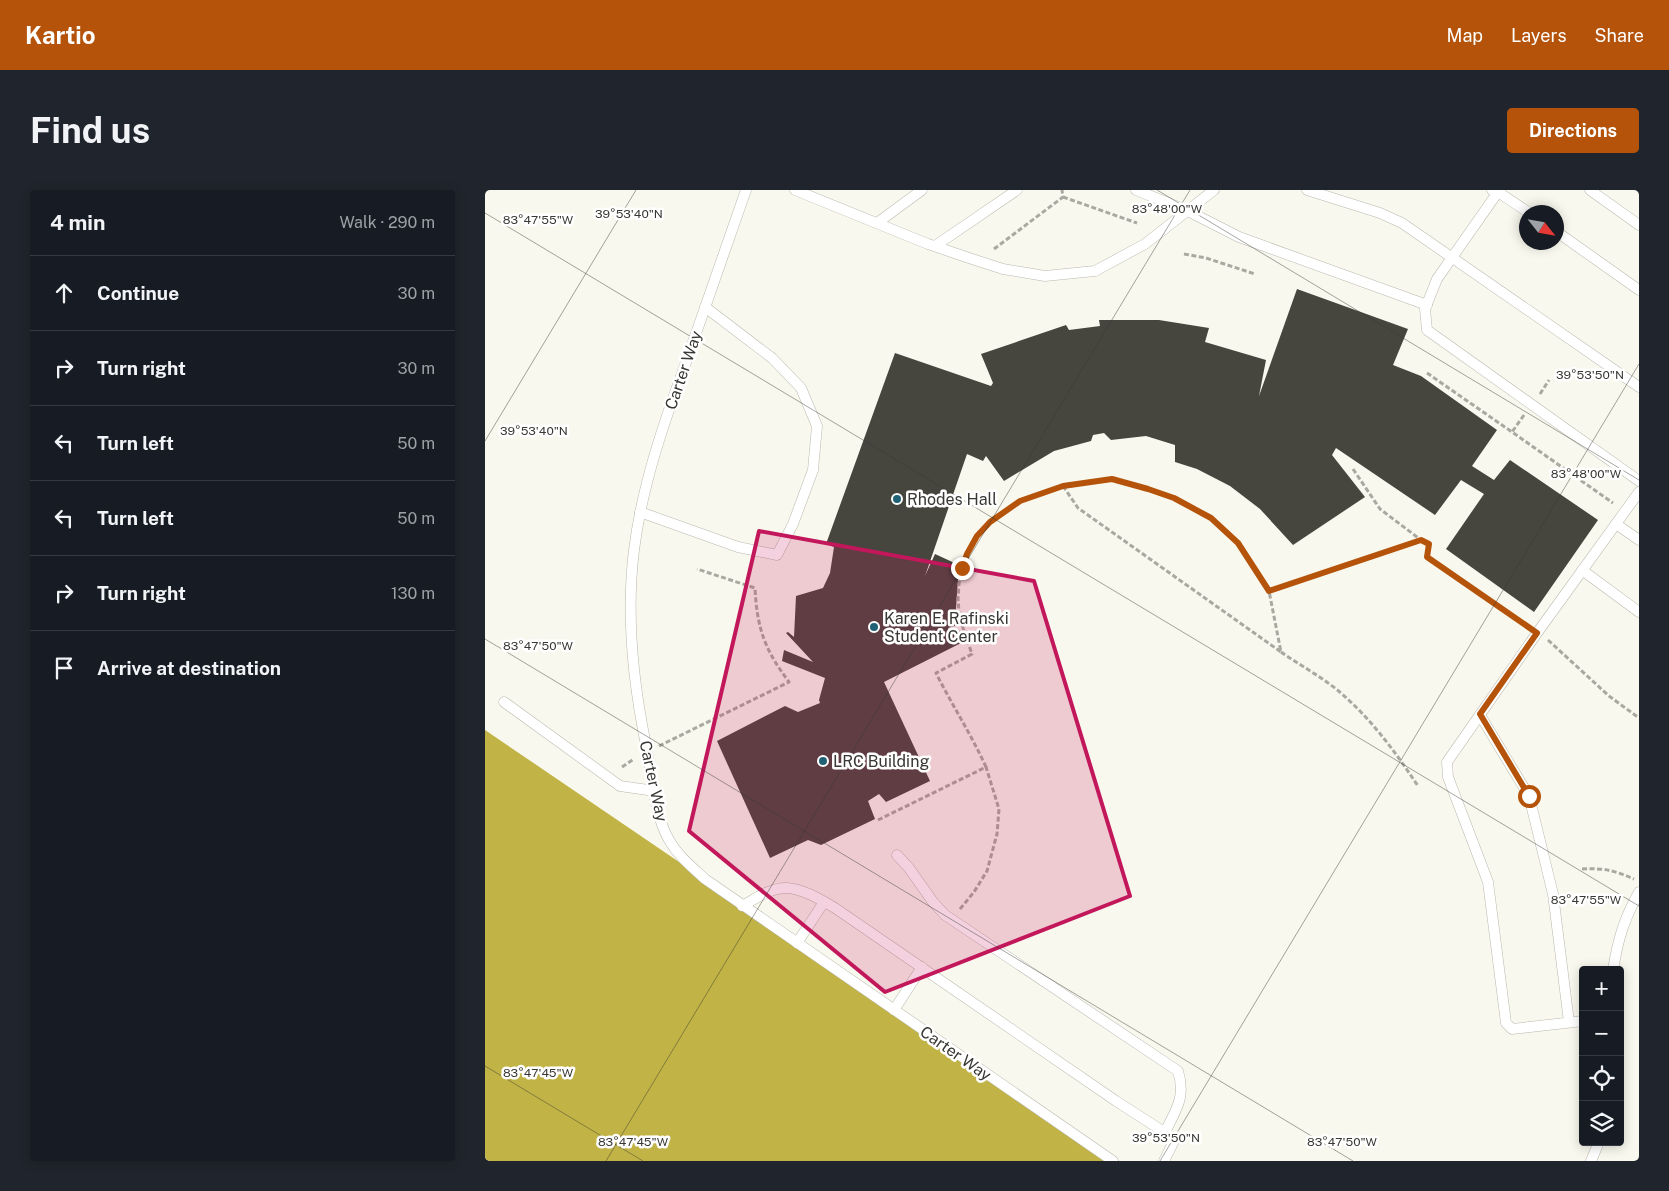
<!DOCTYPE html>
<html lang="en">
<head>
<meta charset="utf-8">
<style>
	:root { --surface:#171b24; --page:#20242c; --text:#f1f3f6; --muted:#9ea1a6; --line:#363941; --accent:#b45309 }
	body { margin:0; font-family:"Public Sans",sans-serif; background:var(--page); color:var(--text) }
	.controls { position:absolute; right:15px; bottom:15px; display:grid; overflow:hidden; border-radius:5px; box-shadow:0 2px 12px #0003 }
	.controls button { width:45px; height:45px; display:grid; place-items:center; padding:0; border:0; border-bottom:1px solid var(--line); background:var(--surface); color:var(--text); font:25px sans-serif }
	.compass { position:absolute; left:1034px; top:15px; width:45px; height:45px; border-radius:50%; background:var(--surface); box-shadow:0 2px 12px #0003; rotate:121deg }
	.stop { position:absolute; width:15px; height:15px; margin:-11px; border:4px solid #b45309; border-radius:50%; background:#fff }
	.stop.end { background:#b45309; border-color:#fff; box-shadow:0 1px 5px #0008 }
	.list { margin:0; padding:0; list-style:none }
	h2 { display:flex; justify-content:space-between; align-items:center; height:65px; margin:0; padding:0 20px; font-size:21px }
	h2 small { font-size:16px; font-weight:400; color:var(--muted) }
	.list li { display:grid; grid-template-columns:32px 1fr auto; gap:15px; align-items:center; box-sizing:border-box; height:75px; padding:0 20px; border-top:1px solid var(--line) }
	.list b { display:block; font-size:19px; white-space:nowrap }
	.list em { font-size:16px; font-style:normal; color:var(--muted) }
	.icon { flex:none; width:28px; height:28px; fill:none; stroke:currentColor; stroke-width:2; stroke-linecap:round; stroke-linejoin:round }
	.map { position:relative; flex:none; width:1154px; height:971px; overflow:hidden; border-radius:5px }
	header { display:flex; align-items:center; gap:30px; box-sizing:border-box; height:70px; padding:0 25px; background:var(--accent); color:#fff }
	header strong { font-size:24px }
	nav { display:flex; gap:28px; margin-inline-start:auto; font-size:18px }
	.intro { display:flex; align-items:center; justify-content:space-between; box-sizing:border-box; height:120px; padding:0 30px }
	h1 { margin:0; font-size:35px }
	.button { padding:12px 22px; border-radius:5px; background:var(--accent); color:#fff; font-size:18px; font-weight:700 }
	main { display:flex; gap:30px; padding:0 30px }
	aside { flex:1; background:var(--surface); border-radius:5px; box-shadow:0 2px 12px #0003 }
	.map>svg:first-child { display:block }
</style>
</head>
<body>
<header>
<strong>Kartio</strong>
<nav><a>Map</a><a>Layers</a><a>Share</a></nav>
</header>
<div class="intro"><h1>Find us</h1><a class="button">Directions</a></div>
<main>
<aside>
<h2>4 min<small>Walk · 290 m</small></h2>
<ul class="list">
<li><svg class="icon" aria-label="ahead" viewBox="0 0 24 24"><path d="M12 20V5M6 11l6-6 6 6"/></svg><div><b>Continue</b></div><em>30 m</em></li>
<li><svg class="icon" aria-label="right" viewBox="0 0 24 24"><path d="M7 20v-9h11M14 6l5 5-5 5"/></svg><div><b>Turn right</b></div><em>30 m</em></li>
<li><svg class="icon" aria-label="left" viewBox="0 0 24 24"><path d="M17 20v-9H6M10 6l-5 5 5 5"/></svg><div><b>Turn left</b></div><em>50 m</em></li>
<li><svg class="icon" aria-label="left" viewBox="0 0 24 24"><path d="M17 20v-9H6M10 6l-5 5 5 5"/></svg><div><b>Turn left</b></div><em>50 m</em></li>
<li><svg class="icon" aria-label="right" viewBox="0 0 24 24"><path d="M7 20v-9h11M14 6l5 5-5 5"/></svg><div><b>Turn right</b></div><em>130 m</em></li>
<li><svg class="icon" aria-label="arrive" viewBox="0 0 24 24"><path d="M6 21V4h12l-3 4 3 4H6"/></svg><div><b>Arrive at destination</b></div></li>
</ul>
</aside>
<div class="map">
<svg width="1154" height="971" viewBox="0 0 1154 971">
	<rect width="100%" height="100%" fill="#f9f8ee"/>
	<!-- forest -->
	<polygon fill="#c1b345" points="0,540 634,971 0,971"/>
	<!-- building -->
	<polygon fill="#47463e" points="812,99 923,139 908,175 936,186 1012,240 987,276 1009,290 1025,270 1113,330 1049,422 961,359 999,304 976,290 950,325 851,258 847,265 880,307 808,355 775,319 745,296 712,279 690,272 690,255 661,246 626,250 619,243 608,245 606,251 569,261 519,291 501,266 498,271 482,264 440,386 450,364 474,375 471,419 473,435 463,438 465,442 474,440 480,451 399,492 445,591 401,612 394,604 383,611 390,629 336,655 323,650 285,668 232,551 300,516 313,522 335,513 334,510 340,488 297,471 299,460 328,472 301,443 303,442 309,447 311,406 338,398 345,383 349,357 341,354 410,163 506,196 508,193 496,164 581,135 584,140 615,136 614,130 674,130 724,138 720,152 781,170 774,206"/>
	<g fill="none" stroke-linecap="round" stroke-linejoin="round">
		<defs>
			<g id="lane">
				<path d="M261,0C241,58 220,116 200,175C178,235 157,296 149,360C141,425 148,492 161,555C167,585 169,624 184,650C193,666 207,677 220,689L628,971"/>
				<polyline points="310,0 443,54 484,68 518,79 560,86 610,81 660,54 729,0"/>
				<polyline points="651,0 701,20 754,47 942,115"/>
				<polyline points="822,0 895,23 917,33 1154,197"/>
				<polyline points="1007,0 1013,2 952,89 940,119 942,140 1154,291"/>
				<polyline points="1015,0 1013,2 1043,22"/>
				<polyline points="1105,0 1154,35"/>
				<polyline points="392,33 437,0"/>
				<polyline points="1072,42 1154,100"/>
				<polyline points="450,56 532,0"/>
				<polyline points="155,322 253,357 292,365 308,334 328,280 332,236 316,198 287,168 220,117"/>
				<polyline points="1131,334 1154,350"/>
				<polyline points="1097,380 1154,422"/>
				<polyline points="19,512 135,596 170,601"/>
				<polyline points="995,525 1044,606 1068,704 1084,832"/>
				<path d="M412,665L424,678L448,712L460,725L693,881C701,907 691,920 680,942"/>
				<path d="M257,716C270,709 287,697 302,698C319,699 336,710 350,718L631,911L690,949L679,971"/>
				<polyline points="312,753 339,712"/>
				<path d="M1128,780C1133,749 1139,729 1154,702"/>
				<polyline points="409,820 437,777"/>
				<polyline points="1098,831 1027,839 1021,833 1003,692 963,587 962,572 1052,443 1154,302"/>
				<polyline points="1106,971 1114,952"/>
			</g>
		</defs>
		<!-- lane casing -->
		<use href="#lane" stroke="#b9b8ae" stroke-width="11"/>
		<!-- path -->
		<g stroke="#aaa9a1" stroke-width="3" stroke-dasharray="5 2.5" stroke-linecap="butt">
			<polyline points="578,7 652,33"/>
			<polyline points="509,59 578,7 577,0"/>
			<polyline points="699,64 721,68 770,84"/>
			<polyline points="942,183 1027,242"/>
			<polyline points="1055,204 1064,190"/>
			<polyline points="1039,225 1027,242 1128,313"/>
			<polyline points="868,279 895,319 936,350"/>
			<polyline points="578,296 593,318 796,462 784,401"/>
			<polyline points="1063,450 1124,506 1154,528"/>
			<path d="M796,462C816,476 839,488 857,504C887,530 911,563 933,596"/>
			<path d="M174,556L304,492C280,460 272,439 270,398L212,379"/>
			<polyline points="137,577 149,569"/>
			<path d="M393,630L501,577C486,544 467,515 451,483L487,464L478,438L474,422L473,408L474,394L477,378L491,346L505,332L535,311L578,296L627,289L663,299L689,308L726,328L753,353L784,401L936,350L943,354L942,367L1041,436"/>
			<path d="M1097,679C1119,678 1128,680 1149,689"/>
			<polyline points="475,719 489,702 502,681 512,644 514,619 501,577"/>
		</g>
		<!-- lane -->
		<use href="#lane" stroke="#fff" stroke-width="10"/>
	</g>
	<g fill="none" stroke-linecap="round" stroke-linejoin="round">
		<!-- route -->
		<polyline stroke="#b45309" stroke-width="6" points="477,378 482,364 492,346 505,332 535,311 578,296 627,289 663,299 689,308 726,328 753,353 784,401 936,350 944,354 942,367 1052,443 995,524 1044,606"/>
	</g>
	<!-- marked area -->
	<path fill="#c2185b" fill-opacity="0.2" stroke="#c2185b" stroke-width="4" stroke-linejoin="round" d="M274,341L549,391L645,706L400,802L204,641Z"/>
	<!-- ticks -->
	<path fill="none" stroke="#383733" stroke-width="1" stroke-opacity="0.45" d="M672,0L1154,290M0,23L1154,716M0,251L151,0M0,449L868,971M0,876L158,971M121,971L705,0M675,971L1154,174"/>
	<!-- markers -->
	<g fill="#206175" stroke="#fff" stroke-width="2">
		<circle cx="412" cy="309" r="5"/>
		<circle cx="389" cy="437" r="5"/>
		<circle cx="338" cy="571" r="5"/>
	</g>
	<g text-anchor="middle" stroke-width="5" stroke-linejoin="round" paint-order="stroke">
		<!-- street labels -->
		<g font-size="16" fill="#383733" stroke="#fff">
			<text transform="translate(198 180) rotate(-71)" y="6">Carter Way</text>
			<text transform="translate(169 591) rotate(78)" y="6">Carter Way</text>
			<text transform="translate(471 863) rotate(35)" y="6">Carter Way</text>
		</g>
		<!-- poi labels -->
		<g font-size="16" fill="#383733" stroke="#fff" text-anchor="start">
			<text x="422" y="315">Rhodes Hall</text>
			<text x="399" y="434">Karen E. Rafinski<tspan x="399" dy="18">Student Center</tspan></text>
			<text x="348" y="577">LRC Building</text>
		</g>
	</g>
	<g font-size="12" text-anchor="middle" fill="#383733" stroke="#fff" stroke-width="5" stroke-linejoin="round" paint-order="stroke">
		<text x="682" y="23">83°48'00"W</text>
		<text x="144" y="28">39°53'40"N</text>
		<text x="53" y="34">83°47'55"W</text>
		<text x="1105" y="189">39°53'50"N</text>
		<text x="49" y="245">39°53'40"N</text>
		<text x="1101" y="288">83°48'00"W</text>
		<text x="53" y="460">83°47'50"W</text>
		<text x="1101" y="714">83°47'55"W</text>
		<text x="53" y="887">83°47'45"W</text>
		<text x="681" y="952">39°53'50"N</text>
		<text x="148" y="956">83°47'45"W</text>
		<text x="857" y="956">83°47'50"W</text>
	</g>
</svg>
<div class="controls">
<button>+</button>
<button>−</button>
<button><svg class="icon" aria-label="locate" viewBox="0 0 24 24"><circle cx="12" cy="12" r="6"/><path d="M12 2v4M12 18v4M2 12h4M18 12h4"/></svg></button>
<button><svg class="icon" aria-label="layers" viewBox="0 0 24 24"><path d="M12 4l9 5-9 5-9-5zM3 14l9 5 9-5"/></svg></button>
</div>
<svg class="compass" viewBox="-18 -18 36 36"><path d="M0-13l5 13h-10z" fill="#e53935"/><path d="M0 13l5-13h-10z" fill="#9ea1a6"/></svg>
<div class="stop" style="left:1044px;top:606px"></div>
<div class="stop end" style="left:477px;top:378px"></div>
</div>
</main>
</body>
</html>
